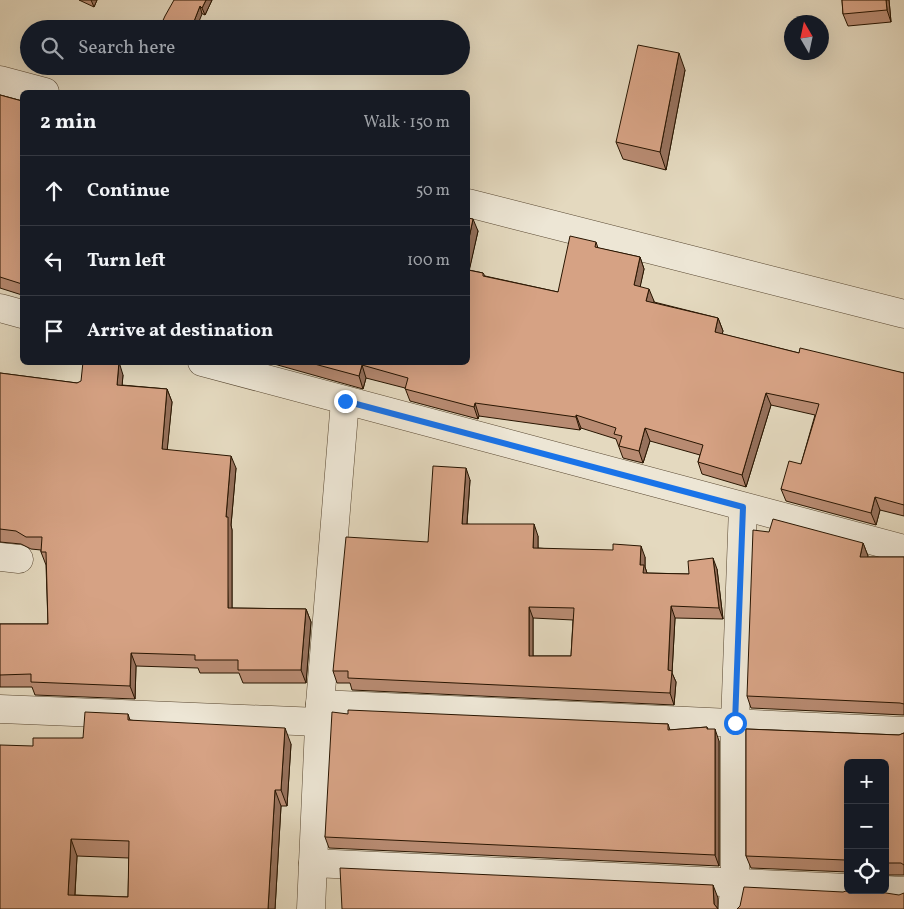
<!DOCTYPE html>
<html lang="en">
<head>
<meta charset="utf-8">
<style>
	:root { --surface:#171b24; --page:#20242c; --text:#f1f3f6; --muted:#9ea1a6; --line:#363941 }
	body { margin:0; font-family:Vollkorn,serif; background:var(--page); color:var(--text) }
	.controls { position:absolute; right:15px; bottom:15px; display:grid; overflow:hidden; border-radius:8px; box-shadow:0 5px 20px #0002 }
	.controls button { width:45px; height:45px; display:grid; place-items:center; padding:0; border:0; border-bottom:1px solid var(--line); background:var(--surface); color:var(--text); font:25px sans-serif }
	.compass { position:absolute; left:784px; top:15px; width:45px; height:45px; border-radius:50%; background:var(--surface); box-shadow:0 5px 20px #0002; rotate:351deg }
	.stop { position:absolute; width:15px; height:15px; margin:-11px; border:4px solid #1a73e8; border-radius:50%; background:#fff }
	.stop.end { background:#1a73e8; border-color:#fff; box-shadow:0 1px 5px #0008 }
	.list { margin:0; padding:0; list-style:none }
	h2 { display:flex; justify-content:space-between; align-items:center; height:65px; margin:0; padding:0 20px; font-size:21px }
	h2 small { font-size:16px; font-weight:400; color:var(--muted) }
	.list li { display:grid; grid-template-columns:32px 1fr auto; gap:15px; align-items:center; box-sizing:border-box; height:70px; padding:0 20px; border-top:1px solid var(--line) }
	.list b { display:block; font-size:19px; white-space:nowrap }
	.list em { font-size:16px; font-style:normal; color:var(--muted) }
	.icon { flex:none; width:28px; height:28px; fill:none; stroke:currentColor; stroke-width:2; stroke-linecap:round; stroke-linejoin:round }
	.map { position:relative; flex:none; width:904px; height:909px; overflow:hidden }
	.search { position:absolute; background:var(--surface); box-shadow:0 5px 20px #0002; left:20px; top:20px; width:450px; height:55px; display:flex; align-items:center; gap:12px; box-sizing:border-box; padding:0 18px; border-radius:28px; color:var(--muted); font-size:19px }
	.panel { position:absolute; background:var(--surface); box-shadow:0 5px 20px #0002; left:20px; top:90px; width:450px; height:275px; border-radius:8px }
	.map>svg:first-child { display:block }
</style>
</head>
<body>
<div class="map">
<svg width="904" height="909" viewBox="0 0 904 909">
	<rect width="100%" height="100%" fill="#e4d9bf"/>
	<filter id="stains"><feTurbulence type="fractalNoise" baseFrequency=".004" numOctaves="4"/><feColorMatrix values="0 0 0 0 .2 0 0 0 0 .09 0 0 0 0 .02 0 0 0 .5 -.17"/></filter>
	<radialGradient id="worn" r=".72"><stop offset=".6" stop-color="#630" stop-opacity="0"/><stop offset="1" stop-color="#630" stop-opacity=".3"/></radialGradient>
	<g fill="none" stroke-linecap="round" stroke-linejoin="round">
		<defs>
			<g id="street">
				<polyline points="0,80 45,92"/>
				<polyline points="468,203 904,314"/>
				<polyline points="0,308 22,314"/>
				<polyline points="202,362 904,549"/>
				<polyline points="0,557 19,559"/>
				<polyline points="320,704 904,731"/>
				<polyline points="0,709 319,722"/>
				<polyline points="313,863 848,888"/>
				<polyline points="885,890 904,891"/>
				<polyline points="311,909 320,704 345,401"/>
				<polyline points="732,909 735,883 735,723 743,507"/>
			</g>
		</defs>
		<!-- street casing -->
		<use href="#street" stroke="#574630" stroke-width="29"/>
		<!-- street -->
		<use href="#street" stroke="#ede6d5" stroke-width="28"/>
	</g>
	<!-- wall -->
	<g fill="#b88b72" stroke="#281501" fill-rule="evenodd">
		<polygon points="79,0 97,0 94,7"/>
		<polygon points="174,0 212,0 205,15"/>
		<polygon points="842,0 889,0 891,22 848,26 843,14"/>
		<polygon points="685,70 666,170 623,159 616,142"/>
		<polygon points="0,95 22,101 22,295 0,288"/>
		<polygon points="468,218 478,231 469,270 483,273 485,276 558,292 596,242 598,248 640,257 644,269 640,286 654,301 654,302 718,318 723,331 722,334 799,353 904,373 904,516 880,510 876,525 786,501 781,489 801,464 815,415 771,405 746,487 702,474 698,462 700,455 650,441 643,463 623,458 616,439 581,428 580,430 479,416 478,419 410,401 405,388 366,378 363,389 267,362 468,362"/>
		<polygon points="0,373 77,383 123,375 122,385 167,389 172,402 167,450 236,468 231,525 232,530 232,608 306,609 311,622 306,683 243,683 239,673 200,673 198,668 136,666 135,699 35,695 32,687 0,687 0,624 48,624 46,565 41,552 41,550 31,549 21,544 0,542"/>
		<path d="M470,480L467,524L538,536V548L645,557V567L647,573L689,574L717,569L723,619L675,618L672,673L676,682L674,705L352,690L350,683H337L333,671L428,542ZM533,618L573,620L571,656H533Z"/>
		<polygon points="863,543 868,556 867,557 904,557 904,715 751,708 747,696"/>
		<path d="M128,714L130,720L291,744L287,806H281L275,909H0L33,746L83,738ZM77,856L129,858L128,897L75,895Z"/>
		<polygon points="348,714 668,724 670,730 707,727 708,729 719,741 719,866 329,848 325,837"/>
		<polygon points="746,729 899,735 904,733 904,875 885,875 885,763 848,763 848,872 751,868 746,856"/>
	</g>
	<!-- shaded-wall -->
	<g fill="#96715c" stroke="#281501">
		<polygon points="91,0 97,0 94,7"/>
		<polygon points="206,0 212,0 205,15 202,8"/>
		<polygon points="886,0 889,0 891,22 887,10"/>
		<polygon points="200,6 202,14 196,29 191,29"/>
		<polygon points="679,53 685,70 666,170 660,152"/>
		<polygon points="473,219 478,231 468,276 468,243"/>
		<polygon points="640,257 644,269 638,297 634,285"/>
		<polygon points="649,289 654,301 651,313 646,301"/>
		<polygon points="718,318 723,331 719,344 715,332"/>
		<polygon points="119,362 123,375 121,398 117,385"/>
		<polygon points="362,365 366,378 363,389 359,376"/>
		<polygon points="167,389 172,402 166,462 162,449"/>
		<polygon points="766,393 771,405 746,487 742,475"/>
		<polygon points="475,403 479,416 478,419 474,407"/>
		<polygon points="576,415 581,428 580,430 576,417"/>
		<polygon points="645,428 650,441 643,463 639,451"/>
		<polygon points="231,456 236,468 231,525 232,530 232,621 228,608 226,517"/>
		<polygon points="466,468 470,480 466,536 462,524"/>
		<polygon points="875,497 880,510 876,525 871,513"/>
		<polygon points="534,524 538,536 538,559 533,548"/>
		<polygon points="863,543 868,556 864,569 860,557"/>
		<polygon points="641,546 645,557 645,567 648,576 647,584 640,565"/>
		<polygon points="713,558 717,569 723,619 719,608"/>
		<polygon points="671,606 675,618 672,673 676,682 674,705 670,693 668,670"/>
		<polygon points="529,607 533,618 533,667 529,656"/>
		<polygon points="306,609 311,622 306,683 301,670"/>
		<polygon points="131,653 136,666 135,699 130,686"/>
		<polygon points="285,728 291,744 287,806 281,790"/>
		<polygon points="715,729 719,741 719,866 715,855"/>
		<polygon points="275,790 281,806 275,909 268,909"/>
		<polygon points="71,839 77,856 74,909 68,895"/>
		<polygon points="713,885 718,898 718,909 714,904"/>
	</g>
	<!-- building -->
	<g fill="#d6a284" stroke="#281501" fill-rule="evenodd">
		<polygon points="174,0 206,0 202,8 200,6 191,29 159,29 165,16"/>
		<polygon points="842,0 886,0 887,10 843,14"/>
		<polygon points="638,45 679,53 660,152 616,142"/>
		<polygon points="0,95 22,101 22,284 0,277"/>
		<polygon points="468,218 473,219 468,243"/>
		<polygon points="570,236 596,242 595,247 640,257 634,285 649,289 646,301 718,318 715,332 799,353 800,348 904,373 904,505 875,497 871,513 781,489 789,461 801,464 819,404 766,393 742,475 698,462 703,445 645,428 639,451 619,446 622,436 614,434 616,428 576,415 576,417 475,403 474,407 405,389 408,378 362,365 359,376 307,362 468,362 468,270 483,273 483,276 558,292"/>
		<polygon points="83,362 119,362 117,385 167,389 162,449 231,456 226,517 228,517 228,608 306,609 301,670 238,670 238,660 195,660 195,655 131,653 130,686 31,682 31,674 0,675 0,624 48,624 46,552 41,552 42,537 26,537 16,531 0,529 0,373 77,383 81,381"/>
		<path d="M433,466L466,468L462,524H534L533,548L613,550V544L641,546L640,565H644L643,573L689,574L688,561L713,558L719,608L671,606L668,670L672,671L670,693L348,678V671H333L346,537L428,542ZM529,607L574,608L571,656H529Z"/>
		<polygon points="773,519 863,543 860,557 904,557 904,704 900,703 747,696 753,530 769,532"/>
		<polygon points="348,710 668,724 668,730 707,727 707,729 715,729 715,855 325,837 332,712 348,714"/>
		<path d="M85,712L128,714V720L285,728L281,790H275L268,909H0V745L33,746V738H83ZM71,839L129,841L128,897L68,895Z"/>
		<polygon points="746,729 899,735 904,733 904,865 901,863 885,863 885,763 848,763 848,861 845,860 746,856"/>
		<polygon points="340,868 713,885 714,904 718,909 342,909"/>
		<polygon points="744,887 843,892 849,890 872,890 873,891 899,895 904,893 904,909 737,909 740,906"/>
	</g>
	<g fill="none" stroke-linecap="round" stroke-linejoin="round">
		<!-- route -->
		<polyline stroke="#1a73e8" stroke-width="6" points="345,401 743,507 735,723"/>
	</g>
	<rect width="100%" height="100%" filter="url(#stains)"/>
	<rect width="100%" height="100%" fill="url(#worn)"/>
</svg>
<div class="controls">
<button>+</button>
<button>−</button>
<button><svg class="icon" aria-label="locate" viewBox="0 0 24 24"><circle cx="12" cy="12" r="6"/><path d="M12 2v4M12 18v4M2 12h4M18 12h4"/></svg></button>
</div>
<svg class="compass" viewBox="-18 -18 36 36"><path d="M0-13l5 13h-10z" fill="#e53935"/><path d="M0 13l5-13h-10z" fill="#9ea1a6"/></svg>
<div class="stop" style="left:735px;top:723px"></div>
<div class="stop end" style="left:345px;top:401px"></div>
<div class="search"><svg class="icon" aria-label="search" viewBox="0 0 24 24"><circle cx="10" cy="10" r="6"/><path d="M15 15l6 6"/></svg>Search here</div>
<section class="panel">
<h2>2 min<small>Walk · 150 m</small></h2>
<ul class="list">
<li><svg class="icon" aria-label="ahead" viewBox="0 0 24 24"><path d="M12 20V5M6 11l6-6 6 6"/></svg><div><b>Continue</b></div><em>50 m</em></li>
<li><svg class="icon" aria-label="left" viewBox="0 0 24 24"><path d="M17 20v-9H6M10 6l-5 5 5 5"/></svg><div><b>Turn left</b></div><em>100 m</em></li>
<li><svg class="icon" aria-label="arrive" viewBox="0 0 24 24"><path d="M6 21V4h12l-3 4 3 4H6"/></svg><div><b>Arrive at destination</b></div></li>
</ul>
</section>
</div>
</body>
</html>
